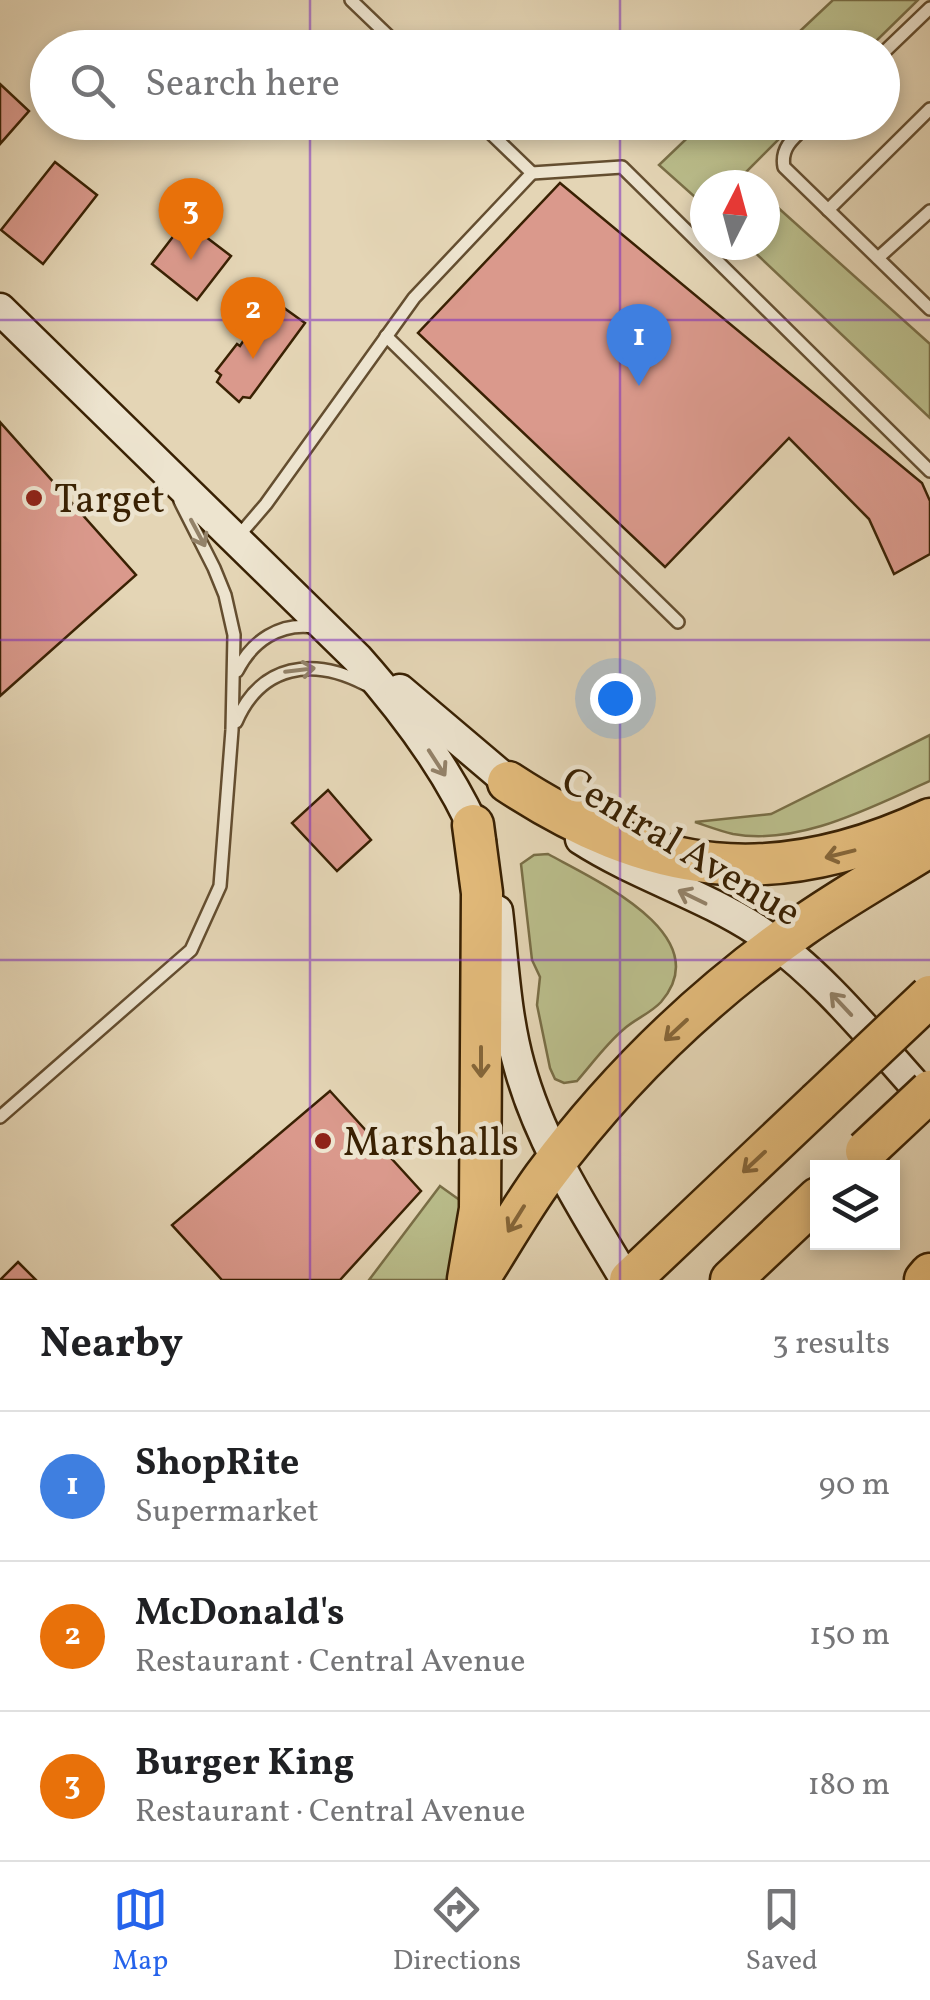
<!DOCTYPE html>
<html lang="en">
<head>
<meta charset="utf-8">
<style>
	:root { --surface:#fff; --page:#f2f2f2; --text:#202124; --muted:#757577; --line:#e0e0e0; --accent:#2563eb }
	body { margin:0; font-family:Vollkorn,serif; background:var(--page); color:var(--text) }
	.controls { position:absolute; right:30px; bottom:30px; display:grid; overflow:hidden; border-radius:0px; box-shadow:0 5px 15px #0003 }
	.controls button { width:90px; height:90px; display:grid; place-items:center; padding:0; border:0; border-bottom:2px solid var(--line); background:var(--surface); color:var(--text); font:50px sans-serif }
	.compass { position:absolute; left:690px; top:170px; width:90px; height:90px; border-radius:50%; background:var(--surface); box-shadow:0 5px 15px #0003; rotate:6deg }
	.you { position:absolute; left:615px; top:698px; width:35px; height:35px; margin:-25px; border:8px solid #fff; border-radius:50%; background:#1a73e8; box-shadow:0 0 0 15px #1a73e833 }
	.badge { display:grid; place-items:center; width:65px; height:65px; border-radius:50%; background:var(--accent); color:#fff; font-size:32px; font-weight:700 }
	.pin { position:absolute; translate:-50% -82px; filter:drop-shadow(0 2px 5px #0008) }
	.pin::after { content:''; position:absolute; top:52px; width:35px; height:30px; background:inherit; clip-path:polygon(0 0,100% 0,50% 100%) }
	.list { margin:0; padding:0; list-style:none }
	h2 { display:flex; justify-content:space-between; align-items:center; height:130px; margin:0; padding:0 40px; font-size:42px }
	h2 small { font-size:32px; font-weight:400; color:var(--muted) }
	.list li { display:grid; grid-template-columns:65px 1fr auto; gap:30px; align-items:center; box-sizing:border-box; height:150px; padding:0 40px; border-top:2px solid var(--line) }
	.list b { display:block; font-size:38px; white-space:nowrap }
	.list p { margin:0; font-size:32px; white-space:nowrap; color:var(--muted) }
	.list em { font-size:32px; font-style:normal; color:var(--muted) }
	.icon { flex:none; width:55px; height:55px; fill:none; stroke:currentColor; stroke-width:2; stroke-linecap:round; stroke-linejoin:round }
	.map { position:relative; flex:none; width:930px; height:1280px; overflow:hidden }
	.search { position:absolute; background:var(--surface); box-shadow:0 5px 15px #0003; left:30px; right:30px; top:30px; height:110px; display:flex; align-items:center; gap:25px; box-sizing:border-box; padding:0 35px; border-radius:55px; color:var(--muted); font-size:38px }
	.sheet { height:580px; background:var(--surface) }
	nav { display:flex; justify-content:space-around; align-items:center; box-sizing:border-box; height:140px; border-top:2px solid var(--line); background:var(--surface); font-size:28px; color:var(--muted) }
	nav a { display:grid; justify-items:center; gap:5px }
	nav .on { color:var(--accent) }
	.map>svg:first-child { display:block }
</style>
</head>
<body>
<div class="map">
<svg width="930" height="1280" viewBox="0 0 930 1280">
	<rect width="100%" height="100%" fill="#e4d5b5"/>
	<filter id="stains"><feTurbulence type="fractalNoise" baseFrequency=".002" numOctaves="4"/><feColorMatrix values="0 0 0 0 .2 0 0 0 0 .09 0 0 0 0 .02 0 0 0 .5 -.17"/></filter>
	<radialGradient id="worn" r=".72"><stop offset=".6" stop-color="#630" stop-opacity="0"/><stop offset="1" stop-color="#630" stop-opacity=".3"/></radialGradient>
	<!-- green -->
	<g fill="#b9bc8a" stroke="#796e46" stroke-width="2.5">
		<polygon points="833,0 918,0 870,47 783,47"/>
		<polygon points="703,123 703,122 795,123 743,175 753,185 705,185 705,206 659,165"/>
		<polygon points="765,196 930,344 930,418 747,245 765,245"/>
		<path d="M930,735V781C871,807 800,846 733,834C720,831 707,826 695,822L771,814Z"/>
		<path d="M548,854C593,879 719,935 661,1002C651,1013 635,1019 624,1029C606,1044 592,1064 577,1081L564,1083L555,1079L550,1068L537,1005L540,977L532,960L521,864L534,855Z"/>
		<polygon points="440,1186 468,1206 452,1280 369,1280"/>
	</g>
	<!-- building -->
	<g fill="#da998c" stroke="#392103" stroke-width="2.5">
		<polygon points="0,84 29,111 0,144"/>
		<polygon points="55,162 97,195 43,264 1,230"/>
		<polygon points="560,183 922,483 930,501 930,554 894,574 869,519 789,438 665,567 418,333"/>
		<polygon points="185,221 231,256 197,300 152,264"/>
		<polygon points="268,303 273,307 277,303 305,323 250,398 243,397 239,402 217,382 221,375 216,371 237,344 240,346"/>
		<polygon points="0,422 136,575 0,696"/>
		<polygon points="328,790 371,840 337,871 292,823"/>
		<polygon points="330,1091 421,1191 340,1280 222,1280 172,1225"/>
		<polygon points="18,1262 36,1280 0,1280"/>
	</g>
	<g fill="none" stroke-linecap="round" stroke-linejoin="round">
		<defs>
			<g id="lane">
				<polyline points="351,0 401,48"/>
				<polyline points="882,54 930,8"/>
				<path d="M811,122C796,136 780,146 784,167L930,309"/>
				<polyline points="532,173 622,167 930,471"/>
				<polyline points="828,210 930,109"/>
				<polyline points="878,258 930,211"/>
				<polyline points="386,336 678,622"/>
				<polyline points="236,539 266,504 414,298 532,173 479,122"/>
				<path d="M237,671C252,641 280,622 314,627"/>
				<path d="M236,722C261,664 313,657 365,684"/>
				<polyline points="0,1117 191,950 220,886 232,730 234,635 225,595 214,568 180,501"/>
			</g>
			<g id="secondary">
				<path d="M0,309L357,658C406,713 452,774 480,842"/>
				<polyline points="400,690 525,796"/>
				<path d="M581,839C637,875 702,894 757,930C824,975 876,1043 930,1102"/>
				<path d="M497,911C503,962 505,1015 519,1065C540,1143 585,1211 626,1280"/>
			</g>
			<g id="highway">
				<path d="M508,782C651,876 774,892 930,819"/>
				<polyline points="468,1279 480,1209 482,893 473,825"/>
				<path d="M478,1280C500,1246 520,1210 544,1177C615,1081 703,996 801,927C842,898 887,873 930,846"/>
				<polyline points="630,1280 818,1102"/>
				<polyline points="731,1280 818,1198"/>
				<polyline points="925,1280 930,1274"/>
			</g>
		</defs>
		<!-- lane casing -->
		<use href="#lane" stroke="#644e30" stroke-width="16"/>
		<!-- secondary casing -->
		<use href="#secondary" stroke="#392103" stroke-width="35"/>
		<!-- highway casing -->
		<use href="#highway" stroke="#392103" stroke-width="45"/>
		<!-- lane -->
		<use href="#lane" stroke="#ede4cf" stroke-width="11"/>
		<!-- secondary -->
		<use href="#secondary" stroke="#ede4cf" stroke-width="30"/>
		<!-- highway -->
		<use href="#highway" stroke="#e2ba7a" stroke-width="40"/>
		<defs>
			<g id="highway-bridge">
				<polyline points="818,1102 930,996"/>
				<polyline points="866,1151 930,1091"/>
			</g>
		</defs>
		<!-- highway-bridge casing -->
		<use href="#highway-bridge" stroke="#392103" stroke-width="45" stroke-linecap="butt"/>
		<!-- highway-bridge -->
		<use href="#highway-bridge" stroke="#e2ba7a" stroke-width="40"/>
	</g>
	<!-- one-way arrows -->
	<defs><path id="oneway-shaft" d="M-6 0H5M1.5-3L5.5 0L1.5 3" fill="none" stroke-width="1.6" stroke-linecap="round" stroke-linejoin="round" transform="scale(2.5)"/></defs>
	<g stroke="#938269">
		<use href="#oneway-shaft" transform="translate(198 533) rotate(62)"/>
		<use href="#oneway-shaft" transform="translate(300 670) rotate(-7)"/>
		<use href="#oneway-shaft" transform="translate(437 763) rotate(57)"/>
		<use href="#oneway-shaft" transform="translate(692 897) rotate(-154)"/>
		<use href="#oneway-shaft" transform="translate(841 1004) rotate(-133)"/>
	</g>
	<g stroke="#856639">
		<use href="#oneway-shaft" transform="translate(840 854) rotate(166)"/>
		<use href="#oneway-shaft" transform="translate(676 1030) rotate(137)"/>
		<use href="#oneway-shaft" transform="translate(481 1062) rotate(90)"/>
		<use href="#oneway-shaft" transform="translate(754 1162) rotate(137)"/>
		<use href="#oneway-shaft" transform="translate(516 1219) rotate(122)"/>
	</g>
	<!-- grid -->
	<path fill="none" stroke="#7b2cbf" stroke-width="2.5" stroke-opacity="0.55" d="M310,0V48M620,0V48M310,122V1280M620,122V1280M0,320H930M0,640H930M0,960H930"/>
	<!-- markers -->
	<g fill="#8f2418" stroke="#ede4cf" stroke-width="4">
		<circle cx="34" cy="498" r="10"/>
		<circle cx="323" cy="1141" r="10"/>
	</g>
	<g text-anchor="middle" stroke-width="9" stroke-linejoin="round" paint-order="stroke">
		<!-- poi labels -->
		<g font-size="40" fill="#392103" stroke="#ede4cf" text-anchor="start">
			<text x="54" y="512">Target</text>
			<text x="343" y="1155">Marshalls</text>
		</g>
		<!-- street labels -->
		<g font-size="40" fill="#392103" stroke="#ede4cf">
			<text transform="translate(682 845) rotate(31)" y="14">Central Avenue</text>
		</g>
	</g>
	<rect width="100%" height="100%" filter="url(#stains)"/>
	<rect width="100%" height="100%" fill="url(#worn)"/>
</svg>
<div class="controls">
<button><svg class="icon" aria-label="layers" viewBox="0 0 24 24"><path d="M12 4l9 5-9 5-9-5zM3 14l9 5 9-5"/></svg></button>
</div>
<svg class="compass" viewBox="-18 -18 36 36"><path d="M0-13l5 13h-10z" fill="#e53935"/><path d="M0 13l5-13h-10z" fill="#757577"/></svg>
<div class="you"></div>
<div class="pin badge" style="left:639px;top:386px;background:#3f7fe0">1</div>
<div class="pin badge" style="left:253px;top:359px;background:#e8710a">2</div>
<div class="pin badge" style="left:191px;top:260px;background:#e8710a">3</div>
<div class="search"><svg class="icon" aria-label="search" viewBox="0 0 24 24"><circle cx="10" cy="10" r="6"/><path d="M15 15l6 6"/></svg>Search here</div>
</div>
<section class="sheet">
<h2>Nearby<small>3 results</small></h2>
<ul class="list">
<li><span class="badge" style="background:#3f7fe0">1</span><div><b>ShopRite</b><p>Supermarket</p></div><em>90 m</em></li>
<li><span class="badge" style="background:#e8710a">2</span><div><b>McDonald's</b><p>Restaurant · Central Avenue</p></div><em>150 m</em></li>
<li><span class="badge" style="background:#e8710a">3</span><div><b>Burger King</b><p>Restaurant · Central Avenue</p></div><em>180 m</em></li>
</ul>
</section>
<nav>
<a class="on"><svg class="icon" aria-label="map" viewBox="0 0 24 24"><path d="M3 6l6-2 6 2 6-2v14l-6 2-6-2-6 2zM9 4v14M15 6v14"/></svg>Map</a>
<a><svg class="icon" aria-label="directions" viewBox="0 0 24 24"><path d="M12 3l9 9-9 9-9-9zM9 14v-3h6M13 9l2 2-2 2"/></svg>Directions</a>
<a><svg class="icon" aria-label="saved" viewBox="0 0 24 24"><path d="M7 4h10v16l-5-4-5 4z"/></svg>Saved</a>
</nav>
</body>
</html>
